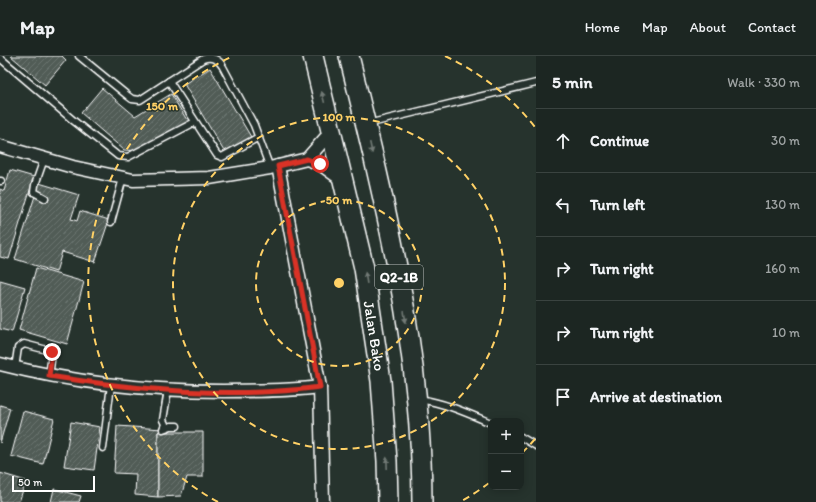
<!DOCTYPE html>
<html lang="en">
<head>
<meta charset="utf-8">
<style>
	:root { --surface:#1c2622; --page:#29322f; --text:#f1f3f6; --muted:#a0a5a5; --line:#3a4340 }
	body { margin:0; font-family:Itim,sans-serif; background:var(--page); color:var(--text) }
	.controls { position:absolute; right:12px; bottom:12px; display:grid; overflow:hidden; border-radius:8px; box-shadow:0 2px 10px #0003 }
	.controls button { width:36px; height:36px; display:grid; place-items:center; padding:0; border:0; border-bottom:1px solid var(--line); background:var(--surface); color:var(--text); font:20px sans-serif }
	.scale { position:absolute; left:12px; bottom:10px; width:83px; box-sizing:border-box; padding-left:4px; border:2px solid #fff; border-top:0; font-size:11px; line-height:14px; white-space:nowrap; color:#fff; -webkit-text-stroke:3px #26332d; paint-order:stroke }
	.stop { position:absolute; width:12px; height:12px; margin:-9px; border:3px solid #d93025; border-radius:50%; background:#fff }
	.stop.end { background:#d93025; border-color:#fff; box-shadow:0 1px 4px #0008 }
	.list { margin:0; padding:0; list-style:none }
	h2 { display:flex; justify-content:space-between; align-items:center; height:52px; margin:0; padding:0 16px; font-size:17px }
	h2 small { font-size:13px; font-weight:400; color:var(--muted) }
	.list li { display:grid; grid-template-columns:26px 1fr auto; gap:12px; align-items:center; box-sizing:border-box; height:64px; padding:0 16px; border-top:1px solid var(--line) }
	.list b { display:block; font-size:15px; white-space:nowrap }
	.list em { font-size:13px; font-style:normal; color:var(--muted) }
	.icon { flex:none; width:22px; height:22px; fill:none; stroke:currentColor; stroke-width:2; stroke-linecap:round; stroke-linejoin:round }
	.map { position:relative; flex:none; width:536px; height:446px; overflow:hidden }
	header { display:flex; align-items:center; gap:24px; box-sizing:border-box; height:56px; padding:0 20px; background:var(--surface); border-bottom:1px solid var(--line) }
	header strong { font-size:19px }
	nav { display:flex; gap:22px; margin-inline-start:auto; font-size:14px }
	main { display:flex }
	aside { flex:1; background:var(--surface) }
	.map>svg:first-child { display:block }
</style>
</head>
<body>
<header>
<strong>Map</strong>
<nav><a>Home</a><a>Map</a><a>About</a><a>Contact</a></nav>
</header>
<main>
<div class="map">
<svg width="536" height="446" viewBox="0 0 536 446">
	<defs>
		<pattern id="building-hatch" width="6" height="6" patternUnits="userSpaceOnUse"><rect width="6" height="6" fill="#515c57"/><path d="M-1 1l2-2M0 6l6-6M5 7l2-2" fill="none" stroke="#6b7470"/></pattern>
	</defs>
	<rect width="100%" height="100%" fill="#26332d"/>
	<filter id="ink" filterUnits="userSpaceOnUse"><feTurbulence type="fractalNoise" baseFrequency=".025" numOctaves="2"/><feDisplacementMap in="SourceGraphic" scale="8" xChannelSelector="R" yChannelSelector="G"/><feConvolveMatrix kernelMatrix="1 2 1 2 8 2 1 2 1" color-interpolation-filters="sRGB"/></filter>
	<g filter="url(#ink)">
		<!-- building -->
		<g fill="url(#building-hatch)" stroke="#fff">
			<polygon points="11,0 62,0 66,4 45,29"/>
			<polygon points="210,12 251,81 225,97 184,28"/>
			<polygon points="102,32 135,60 171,38 190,69 141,95 124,94 81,57"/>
			<polygon points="10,114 34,121 9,203 0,201 0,133 4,135"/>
			<polygon points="39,127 79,139 71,163 77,165 80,155 109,164 95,206 62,196 56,216 15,203"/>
			<polygon points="36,212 84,226 67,288 19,274"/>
			<polygon points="0,224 25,231 12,276 0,273"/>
			<polygon points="0,349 10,352 0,387"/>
			<polygon points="23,355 54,363 43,408 11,400"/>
			<polygon points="71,366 100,371 94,414 64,410"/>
			<polygon points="117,370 163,373 158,376 158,441 135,439 136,418 114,417"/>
			<polygon points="158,376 203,376 203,421 187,421 181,440 158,441"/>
			<polygon points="0,417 26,425 19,446 0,446"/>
			<polygon points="54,433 81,440 79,446 51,446"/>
		</g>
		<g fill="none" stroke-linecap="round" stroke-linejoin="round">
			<defs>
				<g id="service">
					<path d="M79,0L128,40L132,43L140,44L203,3C211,0 219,3 223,11L254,69L270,112"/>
					<polyline points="0,2 74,65 113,96 118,100 128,101 195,66"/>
					<polyline points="169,25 217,99 222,101 259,81"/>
					<polyline points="367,68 536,27"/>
					<polyline points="44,103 35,129 34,136 45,142"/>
					<polyline points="0,125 1,125"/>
					<polyline points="111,166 123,122"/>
					<polyline points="15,312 18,292 24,288 51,295 52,298 49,320"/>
					<polyline points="168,334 163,364 165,368 163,373 171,370 177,370"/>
					<path d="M419,343C445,347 467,357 491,367"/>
					<polyline points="521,381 536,390"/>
					<polyline points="103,392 111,329"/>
				</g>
				<g id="minor">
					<polyline points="0,90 73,111 133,124 209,122 270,112 307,103 330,77"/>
					<polyline points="307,103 320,108 342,124"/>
					<polyline points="278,110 320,331 323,446"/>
					<path d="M0,308C74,327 147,335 223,335C256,335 288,335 320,331"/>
				</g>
				<g id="primary">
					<polyline points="313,0 364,212 381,325 387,405 388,446"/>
					<path d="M349,0C385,146 422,295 422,446"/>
				</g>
			</defs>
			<!-- service casing -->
			<use href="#service" stroke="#fff" stroke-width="9"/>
			<!-- minor casing -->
			<use href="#minor" stroke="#fff" stroke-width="15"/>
			<!-- primary casing -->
			<use href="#primary" stroke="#fff" stroke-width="22"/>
			<!-- service -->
			<use href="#service" stroke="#26332d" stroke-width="6"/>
			<!-- minor -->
			<use href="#minor" stroke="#26332d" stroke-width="12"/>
			<!-- primary -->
			<use href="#primary" stroke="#26332d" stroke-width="19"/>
		</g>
		<!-- one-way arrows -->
		<defs><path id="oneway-solid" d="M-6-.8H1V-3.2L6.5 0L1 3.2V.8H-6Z"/></defs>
		<g fill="#727a76">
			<use href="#oneway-solid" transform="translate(323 41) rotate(-104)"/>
			<use href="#oneway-solid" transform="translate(371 92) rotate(78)"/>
			<use href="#oneway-solid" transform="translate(366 222) rotate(-99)"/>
			<use href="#oneway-solid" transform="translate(405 261) rotate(81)"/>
			<use href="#oneway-solid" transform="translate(387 407) rotate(-92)"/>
		</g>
	</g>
	<g fill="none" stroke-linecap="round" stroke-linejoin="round" filter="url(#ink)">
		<!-- route -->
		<path stroke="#d93025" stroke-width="5" d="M52,296L49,320C138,334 231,343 320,331L278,110L307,103L320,108"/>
	</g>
	<!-- distance rings -->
	<g fill="none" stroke="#ffd166" stroke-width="2" stroke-dasharray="7 5">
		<circle cx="339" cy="227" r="83"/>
		<circle cx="339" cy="227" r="166"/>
		<path d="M535 383A250 250 0 0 1 522 397M489 427A250 250 0 0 1 460 446M218 446A250 250 0 0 1 233 0M445 0A250 250 0 0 1 535 71"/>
	</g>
	<g text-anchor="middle" stroke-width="3" stroke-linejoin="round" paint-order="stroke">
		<!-- shield labels -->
		<rect fill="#26332d" stroke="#bec2c0" stroke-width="1" x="375" y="209" width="48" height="24" rx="3"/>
		<g font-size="14" font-weight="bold" fill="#fff">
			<text x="399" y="226">Q2-1B</text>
		</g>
		<!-- street labels -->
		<g font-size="15" fill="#fff" stroke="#26332d">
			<text transform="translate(374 280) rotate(81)" y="5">Jalan Bako</text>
		</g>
	</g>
	<circle cx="339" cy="227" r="6" fill="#ffd166" stroke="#26332d" stroke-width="2"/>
	<g font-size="12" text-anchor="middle" font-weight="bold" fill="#ffd166" stroke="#26332d" stroke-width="3" stroke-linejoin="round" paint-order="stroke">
		<text x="162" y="54">150 m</text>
		<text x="339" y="65">100 m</text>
		<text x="339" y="148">50 m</text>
	</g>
</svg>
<div class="controls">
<button>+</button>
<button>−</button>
</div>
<div class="scale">50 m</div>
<div class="stop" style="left:320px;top:108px"></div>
<div class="stop end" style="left:52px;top:296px"></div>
</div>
<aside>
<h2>5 min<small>Walk · 330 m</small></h2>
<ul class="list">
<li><svg class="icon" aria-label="ahead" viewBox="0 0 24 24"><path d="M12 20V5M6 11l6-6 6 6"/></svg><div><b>Continue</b></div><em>30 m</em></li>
<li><svg class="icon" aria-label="left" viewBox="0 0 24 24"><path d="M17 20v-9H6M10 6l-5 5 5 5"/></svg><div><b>Turn left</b></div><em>130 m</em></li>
<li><svg class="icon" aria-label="right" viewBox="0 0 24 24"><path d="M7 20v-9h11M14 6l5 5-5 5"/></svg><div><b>Turn right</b></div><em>160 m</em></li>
<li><svg class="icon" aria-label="right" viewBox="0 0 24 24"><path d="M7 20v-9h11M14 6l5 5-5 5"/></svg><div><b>Turn right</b></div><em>10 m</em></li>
<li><svg class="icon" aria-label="arrive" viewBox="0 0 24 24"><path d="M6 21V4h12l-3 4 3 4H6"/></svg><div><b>Arrive at destination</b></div></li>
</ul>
</aside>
</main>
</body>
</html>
